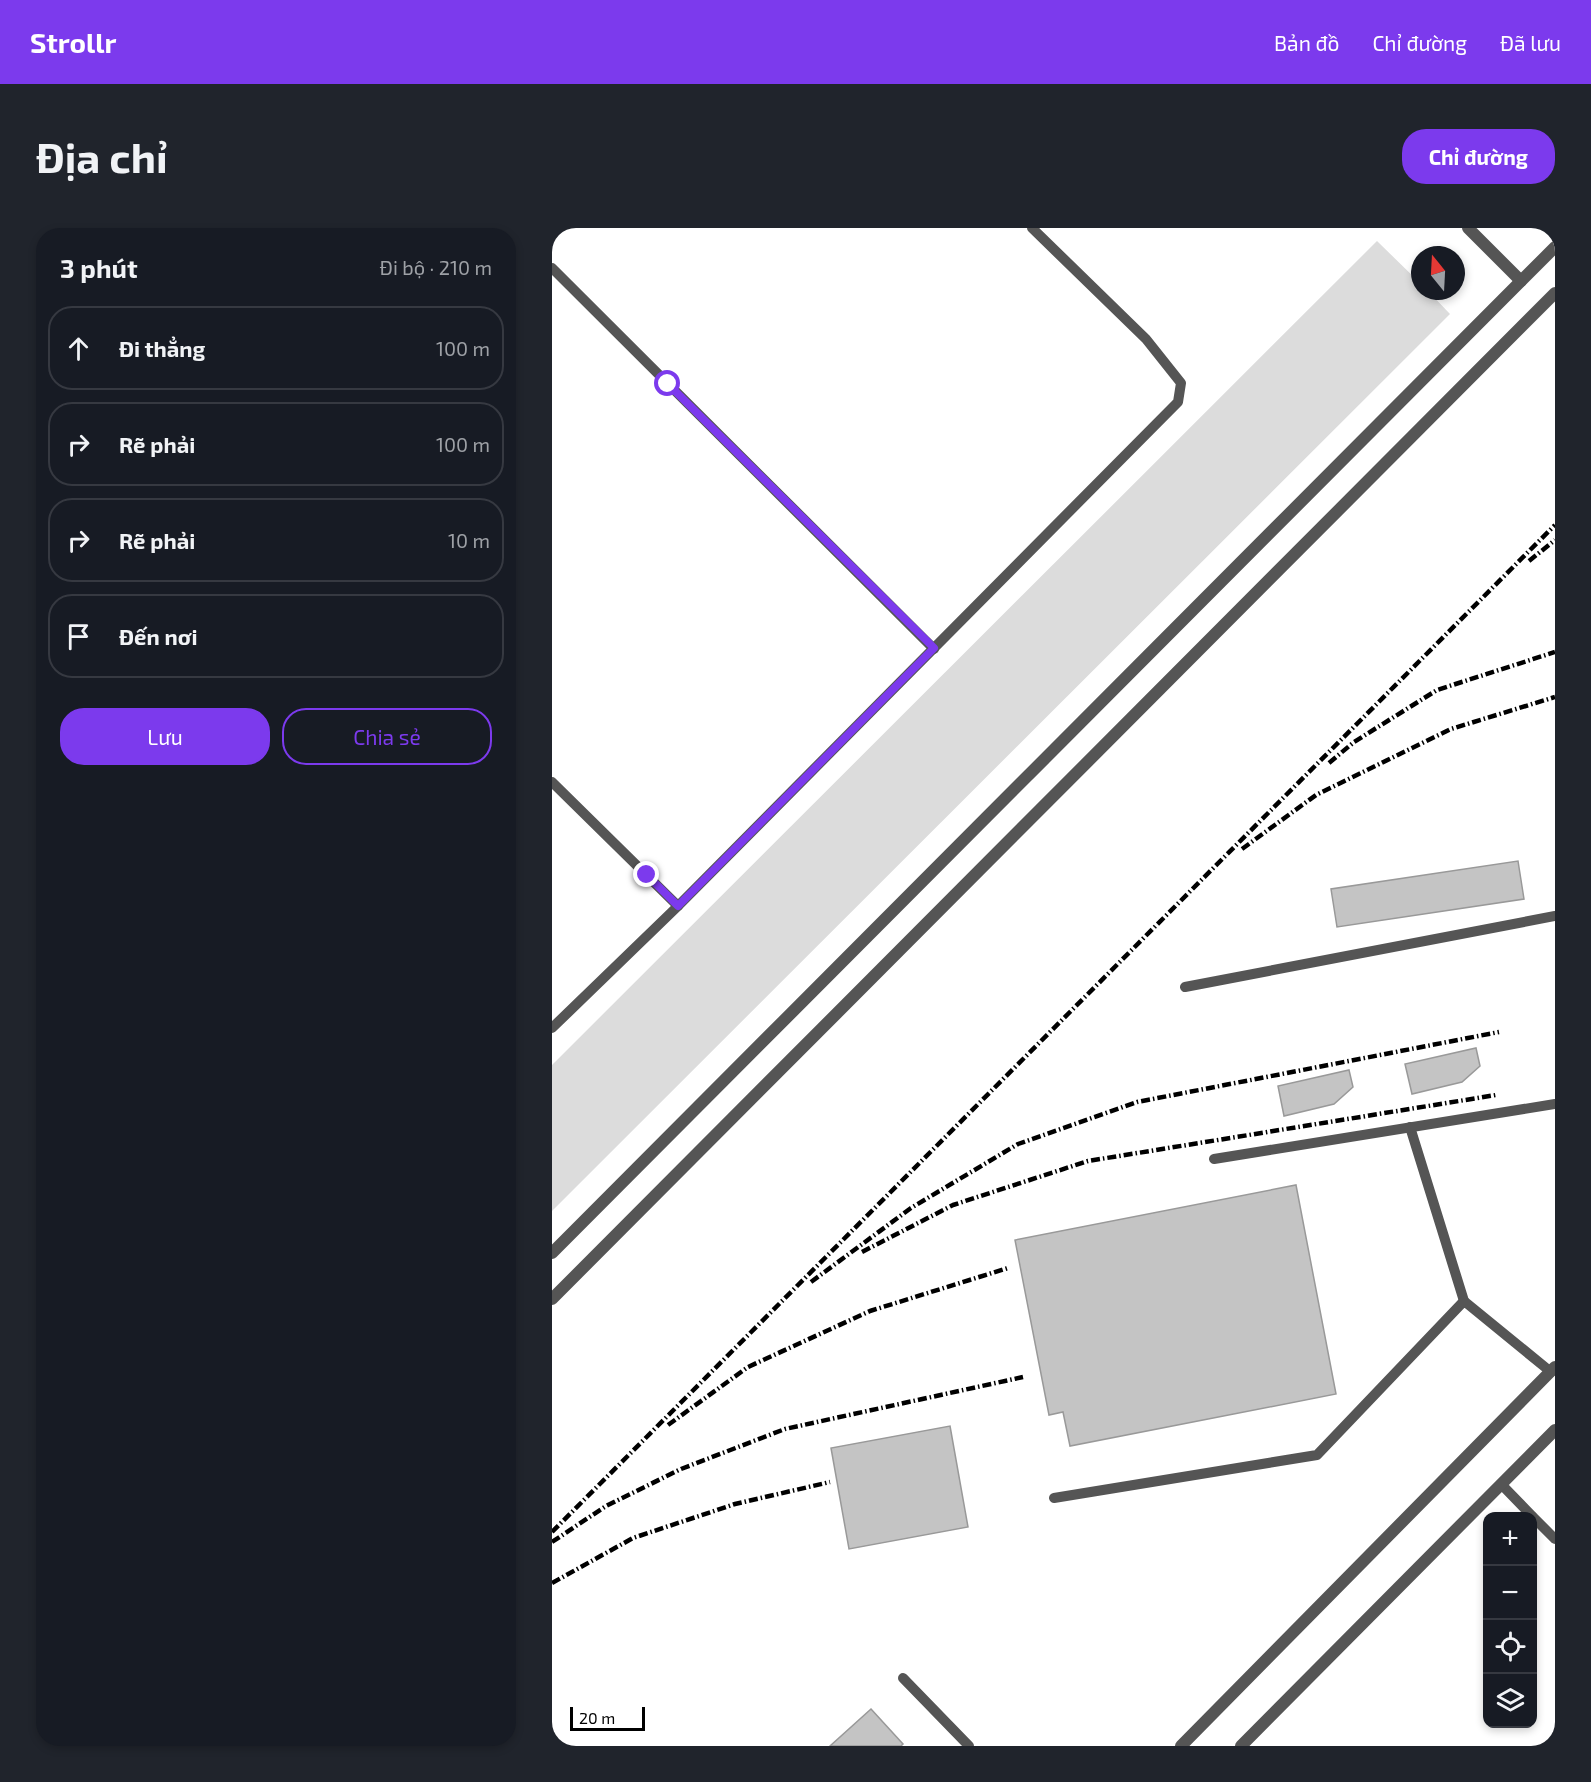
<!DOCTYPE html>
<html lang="vi">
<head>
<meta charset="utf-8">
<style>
	:root { --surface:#171b24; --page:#20242c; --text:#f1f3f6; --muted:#9ea1a6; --line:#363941; --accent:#7c3aed }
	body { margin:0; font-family:"Exo 2",sans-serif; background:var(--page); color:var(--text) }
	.controls { position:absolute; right:18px; bottom:18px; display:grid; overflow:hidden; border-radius:12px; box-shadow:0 3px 9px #0003 }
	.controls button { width:54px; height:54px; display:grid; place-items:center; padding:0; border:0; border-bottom:2px solid var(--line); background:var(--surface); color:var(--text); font:30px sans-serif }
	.compass { position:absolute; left:859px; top:18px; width:54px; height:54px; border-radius:50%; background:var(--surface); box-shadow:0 3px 9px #0003; rotate:342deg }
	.scale { position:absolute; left:18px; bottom:15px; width:75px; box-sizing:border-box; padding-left:6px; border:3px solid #000; border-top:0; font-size:16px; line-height:21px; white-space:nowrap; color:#000; -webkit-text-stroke:4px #fff; paint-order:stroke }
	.stop { position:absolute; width:18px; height:18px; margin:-14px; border:4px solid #7c3aed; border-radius:50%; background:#fff }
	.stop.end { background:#7c3aed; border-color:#fff; box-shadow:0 2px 6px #0008 }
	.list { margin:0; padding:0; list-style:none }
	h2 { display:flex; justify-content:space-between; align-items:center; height:78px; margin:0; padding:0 24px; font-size:26px }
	h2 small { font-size:20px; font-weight:400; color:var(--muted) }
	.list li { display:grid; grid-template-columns:39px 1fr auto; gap:18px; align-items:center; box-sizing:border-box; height:84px; margin:0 12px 12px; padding:0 12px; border:2px solid var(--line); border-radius:24px }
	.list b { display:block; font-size:22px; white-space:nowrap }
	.list em { font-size:20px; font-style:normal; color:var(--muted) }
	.actions { display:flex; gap:12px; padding:18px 24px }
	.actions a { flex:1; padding:14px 0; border:2px solid var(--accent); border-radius:24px; text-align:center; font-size:21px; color:var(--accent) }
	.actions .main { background:var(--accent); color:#fff }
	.icon { flex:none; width:33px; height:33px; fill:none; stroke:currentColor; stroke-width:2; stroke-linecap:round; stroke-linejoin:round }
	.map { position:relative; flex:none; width:1003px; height:1518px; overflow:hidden; border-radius:24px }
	header { display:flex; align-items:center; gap:36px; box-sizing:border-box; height:84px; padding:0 30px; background:var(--accent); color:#fff }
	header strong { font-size:28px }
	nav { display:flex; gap:33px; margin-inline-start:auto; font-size:21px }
	.intro { display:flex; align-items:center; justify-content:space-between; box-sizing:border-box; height:144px; padding:0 36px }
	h1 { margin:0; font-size:42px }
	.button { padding:15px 27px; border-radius:24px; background:var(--accent); color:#fff; font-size:21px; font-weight:700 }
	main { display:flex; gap:36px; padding:0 36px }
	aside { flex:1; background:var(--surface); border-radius:24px; box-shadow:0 3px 9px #0003 }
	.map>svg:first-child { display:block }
</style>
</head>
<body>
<header>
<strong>Strollr</strong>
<nav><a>Bản đồ</a><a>Chỉ đường</a><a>Đã lưu</a></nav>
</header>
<div class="intro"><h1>Địa chỉ</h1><a class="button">Chỉ đường</a></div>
<main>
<aside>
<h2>3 phút<small>Đi bộ · 210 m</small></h2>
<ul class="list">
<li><svg class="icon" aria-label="ahead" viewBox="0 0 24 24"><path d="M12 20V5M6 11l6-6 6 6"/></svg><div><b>Đi thẳng</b></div><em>100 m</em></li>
<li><svg class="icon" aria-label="right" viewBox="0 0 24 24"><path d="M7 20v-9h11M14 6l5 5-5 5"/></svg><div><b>Rẽ phải</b></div><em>100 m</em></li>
<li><svg class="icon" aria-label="right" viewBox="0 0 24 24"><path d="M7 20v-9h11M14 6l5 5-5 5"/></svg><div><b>Rẽ phải</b></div><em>10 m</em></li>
<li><svg class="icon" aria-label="arrive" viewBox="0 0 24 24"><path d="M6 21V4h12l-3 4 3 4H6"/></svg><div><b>Đến nơi</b></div></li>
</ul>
<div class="actions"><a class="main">Lưu</a><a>Chia sẻ</a></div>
</aside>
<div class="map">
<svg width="1003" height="1518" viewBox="0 0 1003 1518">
	<rect width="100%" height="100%" fill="#fff"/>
	<!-- green -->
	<polygon fill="#dcdcdc" points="825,13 868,55 868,63 876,63 898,86 0,983 0,837"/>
	<!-- building -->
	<g fill="#c4c4c4" stroke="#999" stroke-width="1.5">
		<polygon points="966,633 972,671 785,699 779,661"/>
		<polygon points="924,820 928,838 910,854 860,866 853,836"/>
		<polygon points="797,842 801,859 782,876 732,888 726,858"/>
		<polygon points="744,957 784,1166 518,1218 511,1184 497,1187 463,1012"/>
		<polygon points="398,1198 416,1299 297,1321 279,1220"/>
		<polygon points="319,1481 351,1516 349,1518 278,1518"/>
	</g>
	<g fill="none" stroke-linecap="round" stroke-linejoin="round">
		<!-- lane -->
		<g stroke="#555" stroke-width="10">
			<polyline points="0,40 382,421"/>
			<polyline points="0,554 126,678"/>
			<polyline points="633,759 1003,688"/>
			<polyline points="0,800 126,678 626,174 629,155 594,111 480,0"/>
			<polyline points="858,899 912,1073"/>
			<polyline points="662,931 1003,876"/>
			<polyline points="949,1256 980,1288"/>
			<polyline points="502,1270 765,1227 912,1073 999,1144"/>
			<polyline points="981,1289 1003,1311"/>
			<polyline points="351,1450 417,1518"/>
		</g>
		<!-- street -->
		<g stroke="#555" stroke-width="12">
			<polyline points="916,0 969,53"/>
			<polyline points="0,1025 1003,19"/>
			<polyline points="0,1071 1003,65"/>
			<polyline points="629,1518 1003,1139"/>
			<polyline points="689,1518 1003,1202"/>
		</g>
		<!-- rail -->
		<g stroke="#000" stroke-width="4.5" stroke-dasharray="9 3 1.5 3" stroke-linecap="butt">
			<polyline points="977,333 1003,312"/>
			<polyline points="777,535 802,514 885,462 1003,424"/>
			<polyline points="690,621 764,567 899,501 1003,469"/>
			<polyline points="310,1024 401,977 536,933 944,867"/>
			<polyline points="259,1054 359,980 466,916 585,874 947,804"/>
			<polyline points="116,1197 196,1139 318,1083 456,1040"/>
			<polyline points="0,1304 1003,297"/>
			<polyline points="0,1314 54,1278 129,1241 233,1201 471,1149"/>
			<polyline points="0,1355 81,1310 183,1276 278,1254"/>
		</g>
	</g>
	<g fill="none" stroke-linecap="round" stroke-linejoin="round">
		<!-- route -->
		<polyline stroke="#7c3aed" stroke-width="8" points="95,647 126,678 382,420 116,156"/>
	</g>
</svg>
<div class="controls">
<button>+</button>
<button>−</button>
<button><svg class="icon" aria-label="locate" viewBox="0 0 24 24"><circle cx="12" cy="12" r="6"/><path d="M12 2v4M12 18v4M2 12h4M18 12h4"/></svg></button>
<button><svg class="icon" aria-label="layers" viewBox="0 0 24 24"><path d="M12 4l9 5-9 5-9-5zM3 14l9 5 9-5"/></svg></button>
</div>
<svg class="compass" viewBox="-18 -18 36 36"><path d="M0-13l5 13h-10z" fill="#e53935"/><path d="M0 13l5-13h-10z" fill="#9ea1a6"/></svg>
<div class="scale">20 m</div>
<div class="stop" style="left:116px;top:156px"></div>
<div class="stop end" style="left:95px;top:647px"></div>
</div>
</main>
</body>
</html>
